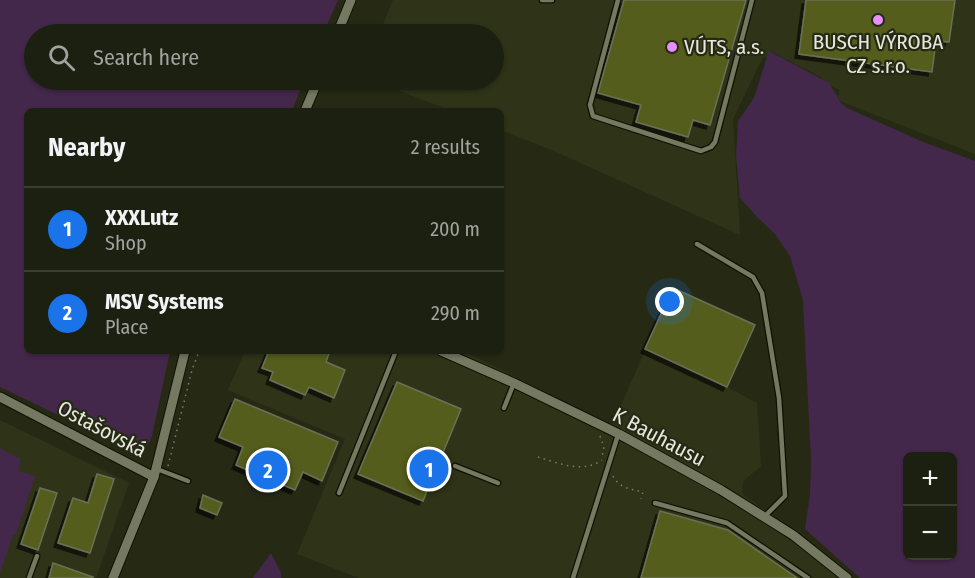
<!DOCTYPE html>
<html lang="en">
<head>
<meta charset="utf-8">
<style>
	:root { --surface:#1c2010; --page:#252819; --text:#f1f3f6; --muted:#a0a39f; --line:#3a3e30; --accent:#1a73e8 }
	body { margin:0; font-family:"Fira Sans Condensed",sans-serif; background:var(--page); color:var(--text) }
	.controls { position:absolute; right:18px; bottom:18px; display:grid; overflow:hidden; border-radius:9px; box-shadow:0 2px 4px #0004 }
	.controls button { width:54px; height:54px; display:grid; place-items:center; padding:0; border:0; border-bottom:2px solid var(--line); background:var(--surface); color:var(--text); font:30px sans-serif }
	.you { position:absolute; left:670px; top:302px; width:21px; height:21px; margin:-15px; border:4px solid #fff; border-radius:50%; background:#1a73e8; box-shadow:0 0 0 9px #1a73e833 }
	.badge { display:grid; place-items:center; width:39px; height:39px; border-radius:50%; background:var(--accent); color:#fff; font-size:20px; font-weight:700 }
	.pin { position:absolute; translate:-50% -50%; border:3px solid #fff; box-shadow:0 2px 6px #0006 }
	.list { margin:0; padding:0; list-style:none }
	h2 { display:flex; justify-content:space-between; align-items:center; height:78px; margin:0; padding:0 24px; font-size:26px }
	h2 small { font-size:20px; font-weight:400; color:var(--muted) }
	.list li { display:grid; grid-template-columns:39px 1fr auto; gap:18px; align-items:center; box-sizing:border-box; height:84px; padding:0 24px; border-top:2px solid var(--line) }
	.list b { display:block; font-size:22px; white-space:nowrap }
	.list p { margin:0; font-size:20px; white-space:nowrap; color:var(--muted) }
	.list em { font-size:20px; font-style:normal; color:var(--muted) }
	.icon { flex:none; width:33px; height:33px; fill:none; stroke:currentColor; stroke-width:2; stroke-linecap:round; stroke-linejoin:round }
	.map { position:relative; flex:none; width:975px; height:578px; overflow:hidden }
	.search { position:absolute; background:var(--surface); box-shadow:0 2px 4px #0004; left:24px; top:24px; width:480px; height:66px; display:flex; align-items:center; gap:15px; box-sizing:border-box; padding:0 21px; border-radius:33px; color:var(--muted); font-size:22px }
	.panel { position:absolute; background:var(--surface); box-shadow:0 2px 4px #0004; left:24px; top:108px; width:480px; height:246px; border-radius:9px }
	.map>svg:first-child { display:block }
</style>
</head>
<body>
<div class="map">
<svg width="975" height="578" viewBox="0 0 975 578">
	<defs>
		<filter id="shadow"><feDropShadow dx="-4" dy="4" stdDeviation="0" flood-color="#0009"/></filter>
	</defs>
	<rect width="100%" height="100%" fill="#262a15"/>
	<!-- built -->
	<g fill="#2f3418">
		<polygon points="393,0 975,0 975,154 840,101 838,97 840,90 831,86 819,76 770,51 767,58 763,57 733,119 740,235 554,151 501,130 501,111 452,111 371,80 494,80 494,34 379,34"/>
		<polygon points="673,288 755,325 727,387 757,403 761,466 743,481 742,494 790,528 852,578 359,578 297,554 345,439 228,390 245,351 463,351 612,425"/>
		<polygon points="0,420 129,483 96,578 0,578"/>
	</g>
	<!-- green -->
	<g fill="#44284b" fill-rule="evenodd">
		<polygon points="0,0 338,0 323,34 34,34 34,80 304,80 292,111 27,111 27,351 170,351 152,436 148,445 143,448 136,450 125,447 0,387"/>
		<path d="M769,51L829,83L841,103L847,108L923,142L975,161V578H860L805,529L810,494L811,460L803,300L790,256L775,234L757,217L740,198L736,156L738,121L754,98ZM952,456V556H908V456Z"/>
		<polygon points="0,448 21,459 18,471 35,476 16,534 13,535 0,573"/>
		<polygon points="271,553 281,573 281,578 253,578"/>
	</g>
	<!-- building -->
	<g fill="#545d1e" stroke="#6b7059" stroke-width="1.5" filter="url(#shadow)">
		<polygon points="624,0 746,0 710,125 693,120 688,137 636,122 641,105 598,93"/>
		<polygon points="806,0 955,0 949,42 936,41 932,72 799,54"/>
		<polygon points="673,288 755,325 727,387 645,349"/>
		<polygon points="269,351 330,351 326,362 345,370 334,398 309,387 305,395 270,380 273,372 262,368"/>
		<polygon points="397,382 461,409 423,501 358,474"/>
		<polygon points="235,399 338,442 322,481 303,472 295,490 236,465 243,447 219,437"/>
		<polygon points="97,474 114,479 90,553 58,543 73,498 88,503"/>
		<polygon points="40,488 57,493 38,550 21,544"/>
		<polygon points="203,495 222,503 217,515 200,508"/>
		<polygon points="660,511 728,530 797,578 641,578"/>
		<polygon points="53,563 93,577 93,578 49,578"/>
	</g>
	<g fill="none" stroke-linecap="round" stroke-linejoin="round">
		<defs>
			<g id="lane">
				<polyline points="542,0 552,0"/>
				<polyline points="618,0 590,105 593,116 701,151 711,147 715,142 752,0"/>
				<polyline points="697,244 753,277 762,293 779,398 785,496 765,516"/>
				<polyline points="504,408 514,383"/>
				<polyline points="455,466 498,483"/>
				<polyline points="157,469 188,481"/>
				<polyline points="339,493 396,351"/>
				<polyline points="655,503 727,523 808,578"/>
				<polyline points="29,578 37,556"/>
				<polyline points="573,578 618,435"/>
			</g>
			<g id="street">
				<polyline points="337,34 351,0"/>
				<polyline points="305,111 318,80"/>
				<polyline points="441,351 514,383 619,434 721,490 793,535 847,578"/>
				<polyline points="0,397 154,477"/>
				<polyline points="113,578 154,477 185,351"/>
			</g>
		</defs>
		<!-- lane casing -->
		<use href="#lane" stroke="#0f1202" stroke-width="7"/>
		<!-- street casing -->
		<use href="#street" stroke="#0f1202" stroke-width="11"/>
		<!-- path -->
		<g stroke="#797d6b" stroke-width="1.5" stroke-dasharray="1.5 4.5" stroke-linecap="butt">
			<polyline points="600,436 604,447 602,457"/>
			<path d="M538,457C558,463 583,474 602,460"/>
			<polyline points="168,466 192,370 199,351"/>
			<path d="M613,476C619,488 630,489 643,492L641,499"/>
		</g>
		<!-- lane -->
		<use href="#lane" stroke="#757962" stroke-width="4.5"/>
		<!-- street -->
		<use href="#street" stroke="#757962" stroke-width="9"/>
	</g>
	<!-- markers -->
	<g fill="#e88eff" stroke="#262a15" stroke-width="2">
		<circle cx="878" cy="20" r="6"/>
		<circle cx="672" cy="47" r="6"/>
	</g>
	<g text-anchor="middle" stroke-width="4.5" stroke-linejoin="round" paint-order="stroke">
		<!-- poi labels -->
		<g font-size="21" fill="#e5e8db" stroke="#262a15">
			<text x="878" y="49">BUSCH VÝROBA<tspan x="878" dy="24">CZ s.r.o.</tspan></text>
			<text x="684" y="54" text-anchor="start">VÚTS, a.s.</text>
		</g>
		<!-- street labels -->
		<g font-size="21" fill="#e5e8db" stroke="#262a15">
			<text transform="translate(102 429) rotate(28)" y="7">Ostašovská</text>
			<text transform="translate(659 437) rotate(28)" y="7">K Bauhausu</text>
		</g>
	</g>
</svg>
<div class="controls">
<button>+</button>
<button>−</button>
</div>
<div class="you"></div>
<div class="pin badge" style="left:429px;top:469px">1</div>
<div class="pin badge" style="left:268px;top:470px">2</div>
<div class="search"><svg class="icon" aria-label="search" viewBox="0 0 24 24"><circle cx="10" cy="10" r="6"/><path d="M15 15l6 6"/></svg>Search here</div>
<section class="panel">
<h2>Nearby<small>2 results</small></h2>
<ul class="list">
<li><span class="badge">1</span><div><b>XXXLutz</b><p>Shop</p></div><em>200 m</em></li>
<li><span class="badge">2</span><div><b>MSV Systems</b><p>Place</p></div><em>290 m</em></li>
</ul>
</section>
</div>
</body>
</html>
